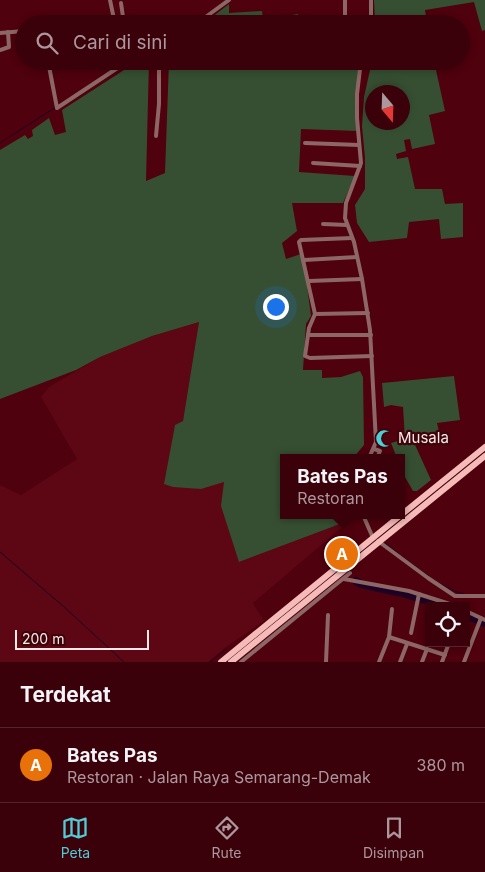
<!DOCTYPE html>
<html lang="id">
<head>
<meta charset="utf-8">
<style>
	:root { --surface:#3b010a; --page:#420b13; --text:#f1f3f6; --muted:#ac979c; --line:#54232b; --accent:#51ccd4 }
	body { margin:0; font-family:Inter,sans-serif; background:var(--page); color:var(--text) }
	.controls { position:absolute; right:15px; bottom:15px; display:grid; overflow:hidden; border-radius:0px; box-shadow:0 2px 8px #0003 }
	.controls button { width:45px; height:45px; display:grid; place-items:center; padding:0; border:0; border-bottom:1px solid var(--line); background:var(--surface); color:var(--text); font:25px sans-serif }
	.compass { position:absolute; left:365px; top:85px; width:45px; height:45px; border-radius:50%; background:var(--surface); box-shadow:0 2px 8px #0003; rotate:161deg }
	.scale { position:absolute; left:15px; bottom:12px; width:134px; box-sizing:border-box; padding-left:5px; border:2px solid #fce8e7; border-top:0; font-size:14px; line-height:18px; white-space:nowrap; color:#fce8e7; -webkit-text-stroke:4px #3d040a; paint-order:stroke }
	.you { position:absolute; left:275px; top:306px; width:18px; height:18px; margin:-12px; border:4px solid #fff; border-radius:50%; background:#1a73e8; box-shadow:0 0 0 8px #1a73e833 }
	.badge { display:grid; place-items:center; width:32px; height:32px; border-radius:50%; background:var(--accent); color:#fff; font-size:16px; font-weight:700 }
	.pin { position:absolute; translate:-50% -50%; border:2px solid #fff; box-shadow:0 1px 5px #0006 }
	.popup { position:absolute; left:280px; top:454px; width:125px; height:65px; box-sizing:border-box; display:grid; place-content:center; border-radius:0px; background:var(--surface); filter:drop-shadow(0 1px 4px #0005); font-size:16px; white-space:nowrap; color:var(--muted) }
	.popup b { font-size:19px; color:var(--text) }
	.popup::after { content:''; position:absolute; left:50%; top:100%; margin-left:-10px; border:10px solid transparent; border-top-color:var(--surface) }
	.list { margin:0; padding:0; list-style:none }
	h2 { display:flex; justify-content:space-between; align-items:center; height:65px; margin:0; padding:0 20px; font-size:21px }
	h2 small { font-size:16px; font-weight:400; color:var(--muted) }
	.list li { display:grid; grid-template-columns:32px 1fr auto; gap:15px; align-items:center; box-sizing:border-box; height:75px; padding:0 20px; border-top:1px solid var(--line) }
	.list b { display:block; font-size:19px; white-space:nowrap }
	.list p { margin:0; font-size:16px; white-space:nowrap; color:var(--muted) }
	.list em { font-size:16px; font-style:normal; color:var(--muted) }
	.icon { flex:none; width:28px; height:28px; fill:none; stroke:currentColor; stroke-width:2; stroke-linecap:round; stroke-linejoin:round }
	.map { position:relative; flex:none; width:485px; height:662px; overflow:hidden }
	.search { position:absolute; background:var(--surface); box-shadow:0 2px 8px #0003; left:15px; right:15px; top:15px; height:55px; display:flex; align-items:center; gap:12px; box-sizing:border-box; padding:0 18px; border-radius:28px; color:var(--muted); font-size:19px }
	.sheet { height:140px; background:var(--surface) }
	nav { display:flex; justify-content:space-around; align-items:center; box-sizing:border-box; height:70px; border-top:1px solid var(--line); background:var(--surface); font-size:14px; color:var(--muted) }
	nav a { display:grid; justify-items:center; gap:2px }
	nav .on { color:var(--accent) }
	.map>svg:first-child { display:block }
</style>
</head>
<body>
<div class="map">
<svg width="485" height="662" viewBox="0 0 485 662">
	<rect width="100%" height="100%" fill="#4f010d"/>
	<!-- built -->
	<polygon fill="#5d0614" points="199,322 183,421 175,425 165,483 200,489 224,482 239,562 348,521 347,523 253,603 264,621 226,647 208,662 0,662 0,485 21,495 77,459 41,397 49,387 100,357 152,336"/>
	<!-- green -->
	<g fill="#364f32" fill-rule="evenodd">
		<polygon points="374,0 485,0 485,30 482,31 474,2 425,10 427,24 375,24"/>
		<polygon points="229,4 229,13 262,11 263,20 298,14 299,24 203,24"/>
		<polygon points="138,61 149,61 146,181 165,173 169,61 361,61 357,94 358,131 301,129 299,172 355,176 343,203 292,203 297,231 282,243 286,259 301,254 305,270 311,316 306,324 303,370 322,370 322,378 341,377 360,371 363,377 364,445 353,458 283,458 283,515 348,515 348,521 239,562 221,506 224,482 201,489 173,487 164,484 175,425 183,421 199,322 152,336 100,357 76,370 0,399 0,150 25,135 28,139 33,136 32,130 49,118 55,135 66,132 62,110"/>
		<path d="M372,61H434L445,111L429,115L435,144L412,149L410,139L404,140L406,151L396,154L397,159L408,157L415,189H442L445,204L463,203V237L441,239L439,219L409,222L407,238L369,242L357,223L355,205L365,189V158L362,126L364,97ZM372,92H402V122H372Z"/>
		<polygon points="454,376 460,420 437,423 439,431 411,436 431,480 417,491 413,491 401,470 401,458 397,458 391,443 405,439 403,407 391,405 384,407 382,383"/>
	</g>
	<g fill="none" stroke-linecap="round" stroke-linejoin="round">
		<!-- stream -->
		<g stroke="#1d0023" stroke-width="1">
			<polyline points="0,143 56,107"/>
			<polyline points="385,543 400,555"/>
			<polyline points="0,552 63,606 124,662"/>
			<path d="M403,557C422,571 441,588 464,594"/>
			<polyline points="210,662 226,649"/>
		</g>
		<!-- river -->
		<g stroke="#1d0023" stroke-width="8">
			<polyline points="356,581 361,584 402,593 445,606"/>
			<polyline points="466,615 485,623"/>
		</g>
		<!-- minor -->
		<g stroke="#8c6765" stroke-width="4">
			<polyline points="110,0 115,24"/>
			<polyline points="345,0 345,24"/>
			<polyline points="371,0 371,24"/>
			<polyline points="121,3 124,24"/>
			<polyline points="196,24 229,0"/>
			<polyline points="0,33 24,31"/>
			<polyline points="0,50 9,47 8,32"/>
			<polyline points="31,61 37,63 48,61 57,108 128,61"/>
			<polyline points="361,61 357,94 357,118 361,163 346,203 345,218 354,242 362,279 370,330 376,442 369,458"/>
			<polyline points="156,136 159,104 159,61"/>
			<polyline points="305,143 359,145"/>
			<polyline points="313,163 360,166"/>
			<polyline points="323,224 347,225"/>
			<polyline points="352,238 301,240 299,242 315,314 309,328 305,356 310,358 372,356"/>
			<polyline points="304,260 357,257"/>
			<polyline points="309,281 362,279"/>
			<polyline points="315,314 368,313"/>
			<polyline points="308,335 371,335"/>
			<polyline points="374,449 380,451 377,458"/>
			<polyline points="363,515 373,538"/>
			<polyline points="378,541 428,578 455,596 485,596"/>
			<polyline points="344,579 409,591 456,606"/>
			<polyline points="466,611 485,620"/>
			<polyline points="411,633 419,594"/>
			<polyline points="389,637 392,609"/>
			<polyline points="241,662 350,573"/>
			<polyline points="326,662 328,615"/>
			<polyline points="379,662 389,637 445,655"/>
			<polyline points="400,662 407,644"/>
			<polyline points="422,662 427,649"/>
			<polyline points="442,662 449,643"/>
			<polyline points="464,662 481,618"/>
		</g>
		<!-- trunk -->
		<g stroke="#f4bbb9" stroke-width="6">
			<polyline points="401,515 485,447"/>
			<polyline points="221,662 401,515"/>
			<polyline points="231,662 485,456"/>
		</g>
	</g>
	<!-- icons -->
	<defs>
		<symbol id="mosque-bare" viewBox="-9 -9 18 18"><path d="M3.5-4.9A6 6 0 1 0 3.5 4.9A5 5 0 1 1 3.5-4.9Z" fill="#51ccd4" stroke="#3d040a" stroke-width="2.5" paint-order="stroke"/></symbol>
	</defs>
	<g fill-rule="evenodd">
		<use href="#mosque-bare" x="372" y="426" width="25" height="25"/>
	</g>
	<g text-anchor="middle" stroke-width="4.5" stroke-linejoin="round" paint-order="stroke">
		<!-- poi labels -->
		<g font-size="15" fill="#fce8e7" stroke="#3d040a" text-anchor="start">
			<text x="398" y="443">Musala</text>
		</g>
	</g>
</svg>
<div class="controls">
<button><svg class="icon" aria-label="locate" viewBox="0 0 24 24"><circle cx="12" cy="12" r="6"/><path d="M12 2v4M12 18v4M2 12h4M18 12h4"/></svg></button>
</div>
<svg class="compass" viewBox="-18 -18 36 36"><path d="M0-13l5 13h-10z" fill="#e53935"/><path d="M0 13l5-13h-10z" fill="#ac979c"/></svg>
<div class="scale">200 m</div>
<div class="you"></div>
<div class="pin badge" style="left:342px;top:554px;background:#e8710a">A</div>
<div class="popup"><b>Bates Pas</b>Restoran</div>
<div class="search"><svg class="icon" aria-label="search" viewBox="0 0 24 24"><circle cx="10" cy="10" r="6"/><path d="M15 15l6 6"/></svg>Cari di sini</div>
</div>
<section class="sheet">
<h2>Terdekat<small></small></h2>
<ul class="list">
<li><span class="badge" style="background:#e8710a">A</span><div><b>Bates Pas</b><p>Restoran · Jalan Raya Semarang-Demak</p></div><em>380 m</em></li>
</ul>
</section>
<nav>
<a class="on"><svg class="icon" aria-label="map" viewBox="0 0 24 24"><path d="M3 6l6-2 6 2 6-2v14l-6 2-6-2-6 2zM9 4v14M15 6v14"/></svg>Peta</a>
<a><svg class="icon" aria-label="directions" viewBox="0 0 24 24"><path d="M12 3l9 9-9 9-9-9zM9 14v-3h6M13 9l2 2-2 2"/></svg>Rute</a>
<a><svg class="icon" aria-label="saved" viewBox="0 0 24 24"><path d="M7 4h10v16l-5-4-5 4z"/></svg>Disimpan</a>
</nav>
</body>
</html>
